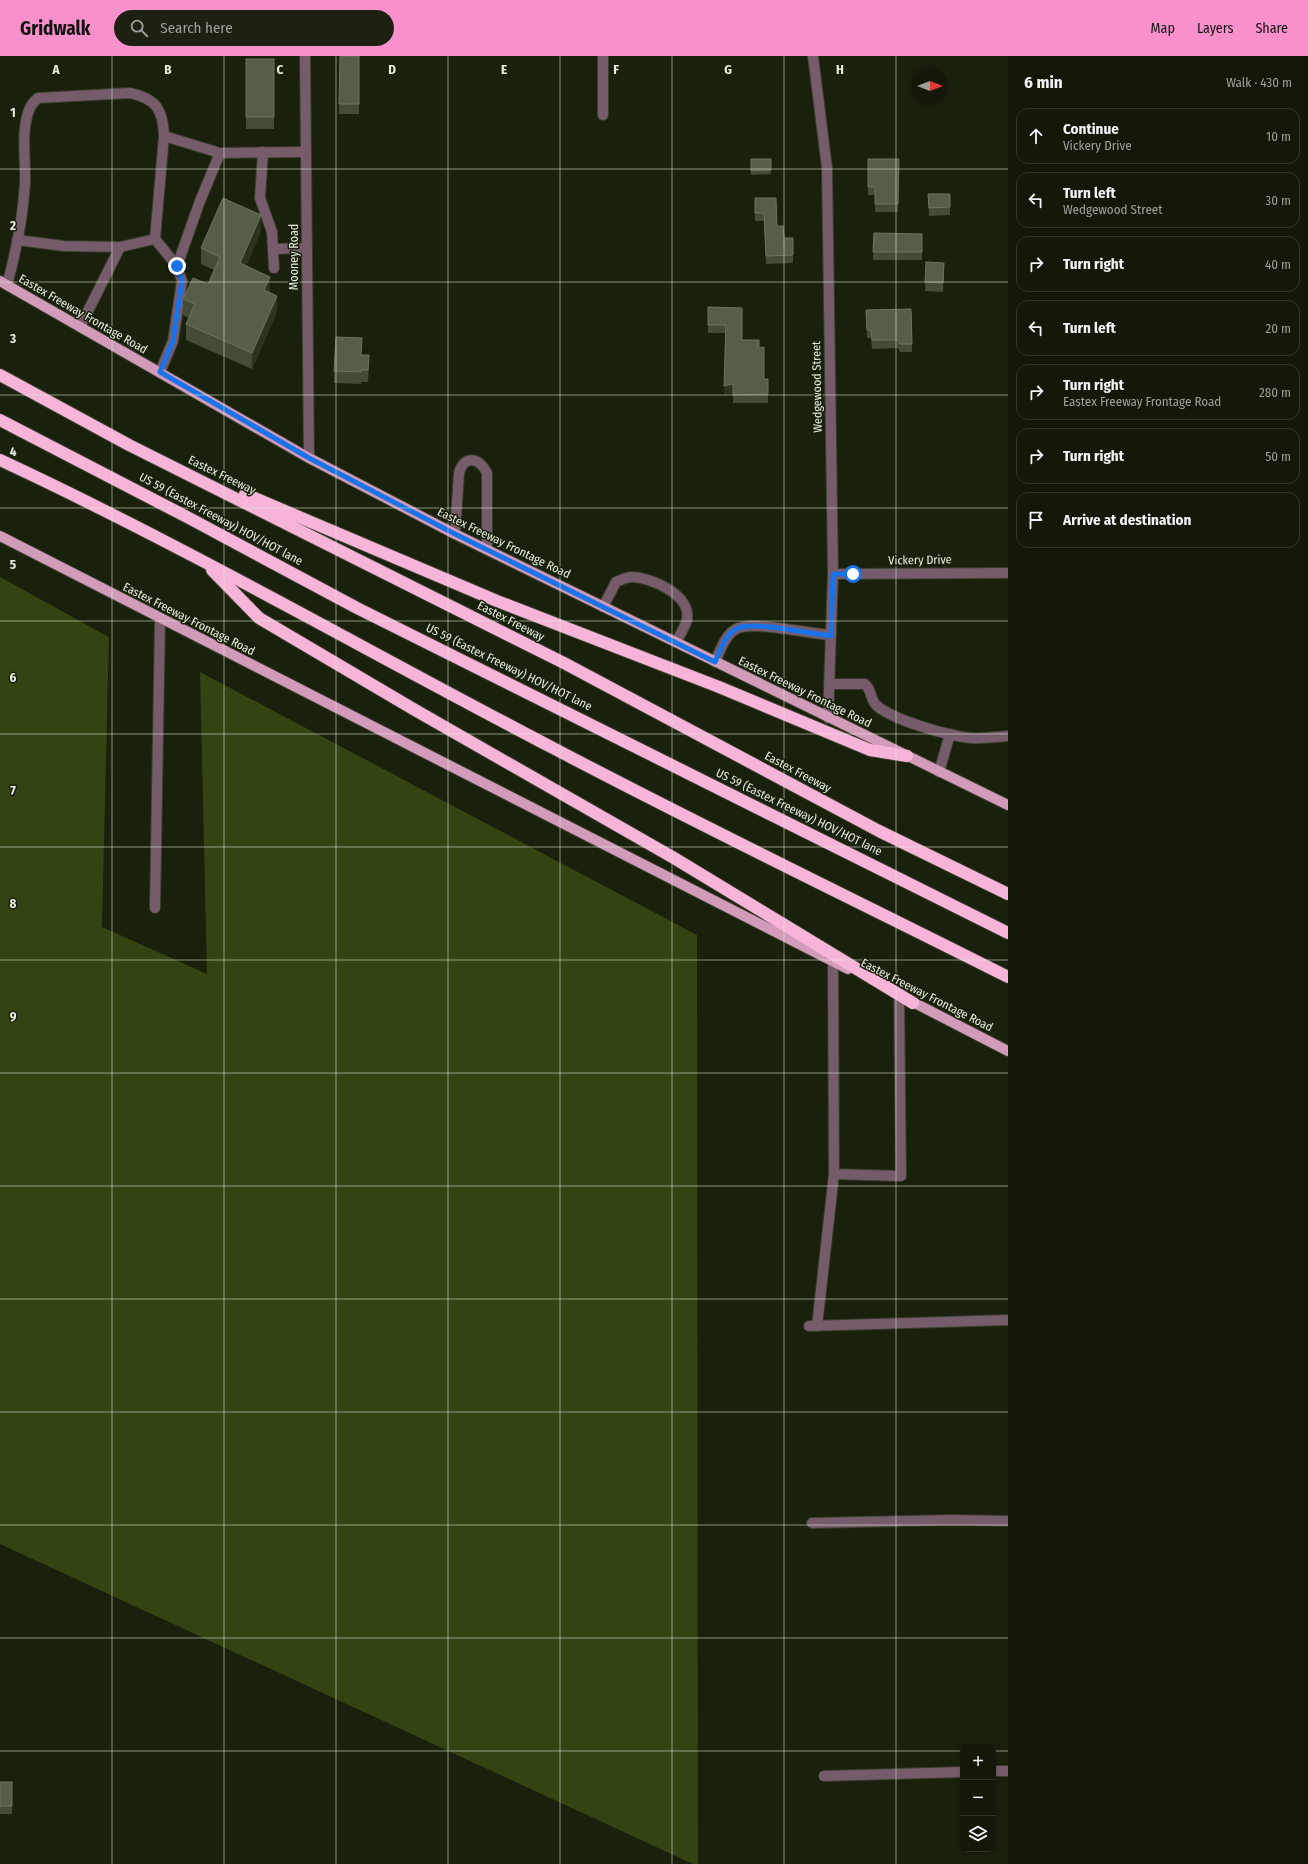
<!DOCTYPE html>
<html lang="en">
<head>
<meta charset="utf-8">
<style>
	:root { --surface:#131808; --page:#1c2112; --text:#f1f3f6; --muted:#9da09c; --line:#323729; --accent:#f890cc }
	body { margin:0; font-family:"Fira Sans Condensed",sans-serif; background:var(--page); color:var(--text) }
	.controls { position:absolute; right:12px; bottom:12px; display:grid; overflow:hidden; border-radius:8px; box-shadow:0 2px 6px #0003 }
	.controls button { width:36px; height:36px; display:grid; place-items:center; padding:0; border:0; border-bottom:1px solid var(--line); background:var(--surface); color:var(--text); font:20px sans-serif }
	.compass { position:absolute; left:912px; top:12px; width:36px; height:36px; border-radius:50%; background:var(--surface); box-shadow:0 2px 6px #0003; rotate:90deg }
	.stop { position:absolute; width:12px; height:12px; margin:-9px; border:3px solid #1a73e8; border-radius:50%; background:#fff }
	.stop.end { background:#1a73e8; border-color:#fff; box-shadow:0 1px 4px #0008 }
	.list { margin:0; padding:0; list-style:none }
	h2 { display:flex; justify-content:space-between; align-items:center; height:52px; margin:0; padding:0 16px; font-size:17px }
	h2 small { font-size:13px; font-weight:400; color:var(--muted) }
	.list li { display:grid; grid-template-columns:26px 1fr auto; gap:12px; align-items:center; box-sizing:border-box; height:56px; margin:0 8px 8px; padding:0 8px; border:1px solid var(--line); border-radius:12px }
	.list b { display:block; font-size:15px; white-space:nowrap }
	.list p { margin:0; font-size:13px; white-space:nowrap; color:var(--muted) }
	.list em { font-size:13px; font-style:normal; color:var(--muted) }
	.icon { flex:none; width:22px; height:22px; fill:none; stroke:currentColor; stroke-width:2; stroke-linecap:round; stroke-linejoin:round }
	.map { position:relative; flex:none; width:1008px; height:1808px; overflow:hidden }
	header { display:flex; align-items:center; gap:24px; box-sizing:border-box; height:56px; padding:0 20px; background:var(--accent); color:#111 }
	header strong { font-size:19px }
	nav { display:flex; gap:22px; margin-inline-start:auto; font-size:14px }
	.search { width:280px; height:36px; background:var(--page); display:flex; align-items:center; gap:10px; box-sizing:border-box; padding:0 14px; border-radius:22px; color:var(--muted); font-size:15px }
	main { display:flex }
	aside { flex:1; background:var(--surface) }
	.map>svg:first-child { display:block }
</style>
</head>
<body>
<header>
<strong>Gridwalk</strong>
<div class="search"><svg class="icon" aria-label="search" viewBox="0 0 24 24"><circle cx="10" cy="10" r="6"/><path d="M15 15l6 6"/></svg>Search here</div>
<nav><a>Map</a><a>Layers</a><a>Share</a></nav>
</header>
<main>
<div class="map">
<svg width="1008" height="1808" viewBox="0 0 1008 1808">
	<rect width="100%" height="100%" fill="#19200b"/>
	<!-- green -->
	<polygon fill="#344312" points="0,521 109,581 102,871 207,918 200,616 697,879 698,1808 693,1808 0,1488"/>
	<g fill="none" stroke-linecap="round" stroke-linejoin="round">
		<defs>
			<g id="minor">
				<polyline points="305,0 309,402"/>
				<polyline points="603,0 603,59"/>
				<polyline points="813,0 827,112 833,518 828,662"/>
				<polyline points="164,80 220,97"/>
				<polyline points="263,96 260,142 272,176 274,212"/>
				<polyline points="17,184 64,190 120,191"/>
				<polyline points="273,193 307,192"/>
				<polyline points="177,210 200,145 220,97 306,96"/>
				<path d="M7,229C16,196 23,161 25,127C26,104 21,79 28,57C30,50 33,46 38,42L130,37C157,43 163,54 164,80L155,183"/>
				<polyline points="80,271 120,191 155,183 177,210 182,225 173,285 160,316"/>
				<path d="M455,478L459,417C464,398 480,402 487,417V493"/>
				<polyline points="833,518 1008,517"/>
				<path d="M603,551L616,526C621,524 627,521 631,521C651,521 692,539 687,564C685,571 679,580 676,586"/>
				<path d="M715,606C720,595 725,579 736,573C752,564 810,578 831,579"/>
				<path d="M829,628H865C872,634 870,643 876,649C892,664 949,680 971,682C983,683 996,681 1008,680"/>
				<polyline points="939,716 950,678"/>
				<polyline points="155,852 160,563"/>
				<polyline points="833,906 834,1118 901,1120 899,940"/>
				<polyline points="809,1270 1008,1264"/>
				<polyline points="817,1270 834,1118"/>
				<polyline points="812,1467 952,1464 1008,1465"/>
				<polyline points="993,1715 1008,1715"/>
				<polyline points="824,1720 963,1716"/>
			</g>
			<g id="major">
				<polyline points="0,225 309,402 455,478 1008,749"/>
				<polyline points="0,480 848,913"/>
				<polyline points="907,943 1008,995"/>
			</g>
			<g id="highway">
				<polyline points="0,319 129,389 564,607 879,775 1008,838"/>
				<polyline points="0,364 189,462 357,552 1008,877"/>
				<path d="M0,404C189,492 370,597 555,693C705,772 857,845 1008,921"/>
				<polyline points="245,438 497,545 719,631 870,694 907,700"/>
				<polyline points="212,514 259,562 415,654 674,802 913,947"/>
			</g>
		</defs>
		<!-- minor casing -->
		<use href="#minor" stroke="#363d29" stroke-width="12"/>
		<!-- major casing -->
		<use href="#major" stroke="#363d29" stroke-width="12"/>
		<!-- highway casing -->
		<use href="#highway" stroke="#363d29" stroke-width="14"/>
		<!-- minor -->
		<use href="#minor" stroke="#765c6a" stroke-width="10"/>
		<!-- major -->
		<use href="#major" stroke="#d19bb9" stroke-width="10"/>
		<!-- highway -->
		<use href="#highway" stroke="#f6b4d8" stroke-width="12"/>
	</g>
	<!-- wall -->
	<g fill="#444c37">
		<polygon points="340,0 359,0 359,58 339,58"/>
		<rect x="246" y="3" width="28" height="70"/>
		<polygon points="751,103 771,103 771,118 751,119"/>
		<polygon points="868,103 899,103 898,156 875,156 875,139 868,139"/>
		<polygon points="928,138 950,138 950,159 929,160"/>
		<polygon points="755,142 777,170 784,182 793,199 793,207 766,208 764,165 755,165"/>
		<polygon points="261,175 246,210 270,237 277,256 252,313 186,284 186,268 189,262 183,259 183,243 208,228 214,214 201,208 201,192"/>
		<polygon points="874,177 922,178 922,204 873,204"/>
		<polygon points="944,215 943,236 925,235 925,226"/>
		<polygon points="708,251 742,284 759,292 764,323 768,323 768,347 733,347 733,336 724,339 725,277 708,277"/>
		<polygon points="911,253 912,296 900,296 898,292 872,293 871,282 867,282 866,254"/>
		<polygon points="362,299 369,311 368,326 361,326 361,328 334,327 334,315"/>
		<rect x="0" y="1726" width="12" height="32"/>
	</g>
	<!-- shaded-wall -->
	<g fill="#2c331e">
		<polygon points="261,159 261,175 240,223 240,207"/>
		<polygon points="270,221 270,237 264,250 264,234"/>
		<polygon points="277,240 277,256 252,313 252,297"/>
		<polygon points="733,328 733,336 724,339 724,330"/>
	</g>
	<!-- building -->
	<g fill="#565d49" stroke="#6c7460">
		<polygon points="340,0 359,0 359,48 339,48"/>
		<rect x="246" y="3" width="28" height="58"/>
		<polygon points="751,103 771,103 771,114 751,115"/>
		<polygon points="868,103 899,103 898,148 875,148 875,131 868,131"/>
		<polygon points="928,138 950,138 950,151 929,152"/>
		<polygon points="223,142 261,159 240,207 270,221 264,234 277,240 252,297 186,268 195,248 183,243 193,222 208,228 220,201 201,192"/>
		<polygon points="755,142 776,142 777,170 783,170 784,182 793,182 793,199 766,200 764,157 755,157"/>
		<polygon points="874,177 922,178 922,196 873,196"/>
		<polygon points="926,206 944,207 943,227 925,226"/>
		<polygon points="708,251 742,252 742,284 759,284 759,292 764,291 764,323 768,323 768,338 733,339 733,328 724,330 726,269 708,269"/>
		<polygon points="911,253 912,288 900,288 898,284 872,284 871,274 867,274 866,254"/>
		<polygon points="336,281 362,282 361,299 369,299 368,314 361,314 361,316 334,315"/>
		<rect x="0" y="1726" width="12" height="24"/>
	</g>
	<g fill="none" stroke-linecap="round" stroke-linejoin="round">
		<!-- route -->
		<path stroke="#1a73e8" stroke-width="5" d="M177,210L182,225L175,271L173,285L160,316L309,402L455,478L715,606C720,595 725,579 736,573C752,564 810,578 831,580L833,518H853"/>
	</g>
	<!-- grid -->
	<path fill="none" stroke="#e7eddf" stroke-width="1" stroke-opacity="0.55" d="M112,0V1808M224,0V1808M336,0V1808M448,0V1808M560,0V1808M672,0V1808M784,0V1808M896,0V1808M0,113H1008M0,226H1008M0,339H1008M0,452H1008M0,565H1008M0,678H1008M0,791H1008M0,904H1008M0,1017H1008M0,1130H1008M0,1243H1008M0,1356H1008M0,1469H1008M0,1582H1008M0,1695H963M993,1695H1008"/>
	<g text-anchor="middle" stroke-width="3" stroke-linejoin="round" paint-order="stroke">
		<!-- street labels -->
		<g font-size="12" fill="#e7eddf" stroke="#19200b">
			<text transform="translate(294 201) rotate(-90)" y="4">Mooney Road</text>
			<text transform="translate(83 258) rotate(30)" y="4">Eastex Freeway Frontage Road</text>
			<text transform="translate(817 331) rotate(-91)" y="4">Wedgewood Street</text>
			<text transform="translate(222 419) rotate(26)" y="4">Eastex Freeway</text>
			<text transform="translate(221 463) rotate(28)" y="4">US 59 (Eastex Freeway) HOV/HOT lane</text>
			<text transform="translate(504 487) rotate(26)" y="4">Eastex Freeway Frontage Road</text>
			<text transform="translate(920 504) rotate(-1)" y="4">Vickery Drive</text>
			<text transform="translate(189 563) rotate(27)" y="4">Eastex Freeway Frontage Road</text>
			<text transform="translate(511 565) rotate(27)" y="4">Eastex Freeway</text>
			<text transform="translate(509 611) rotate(26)" y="4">US 59 (Eastex Freeway) HOV/HOT lane</text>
			<text transform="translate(805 636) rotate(26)" y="4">Eastex Freeway Frontage Road</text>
			<text transform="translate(798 716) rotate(28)" y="4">Eastex Freeway</text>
			<text transform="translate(799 756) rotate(26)" y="4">US 59 (Eastex Freeway) HOV/HOT lane</text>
			<text transform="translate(927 939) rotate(27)" y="4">Eastex Freeway Frontage Road</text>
		</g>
	</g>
	<g font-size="13" text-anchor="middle" font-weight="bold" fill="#e7eddf" stroke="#19200b" stroke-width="3" stroke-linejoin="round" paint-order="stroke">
		<text x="56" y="18">A</text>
		<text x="168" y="18">B</text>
		<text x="280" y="18">C</text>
		<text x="392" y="18">D</text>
		<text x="504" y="18">E</text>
		<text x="616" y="18">F</text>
		<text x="728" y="18">G</text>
		<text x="840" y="18">H</text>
		<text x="13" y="61">1</text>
		<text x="13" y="174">2</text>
		<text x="13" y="287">3</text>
		<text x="13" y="400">4</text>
		<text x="13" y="513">5</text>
		<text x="13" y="626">6</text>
		<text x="13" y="739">7</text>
		<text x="13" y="852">8</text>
		<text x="13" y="965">9</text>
	</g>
</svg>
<div class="controls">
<button>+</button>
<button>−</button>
<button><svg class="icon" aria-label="layers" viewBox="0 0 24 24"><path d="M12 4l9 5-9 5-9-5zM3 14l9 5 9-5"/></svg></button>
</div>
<svg class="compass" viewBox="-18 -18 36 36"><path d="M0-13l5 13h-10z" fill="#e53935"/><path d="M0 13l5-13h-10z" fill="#9da09c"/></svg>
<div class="stop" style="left:853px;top:518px"></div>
<div class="stop end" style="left:177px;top:210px"></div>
</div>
<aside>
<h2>6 min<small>Walk · 430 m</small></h2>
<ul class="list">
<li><svg class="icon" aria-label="ahead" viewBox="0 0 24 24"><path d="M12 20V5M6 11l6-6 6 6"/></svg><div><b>Continue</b><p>Vickery Drive</p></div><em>10 m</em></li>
<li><svg class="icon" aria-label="left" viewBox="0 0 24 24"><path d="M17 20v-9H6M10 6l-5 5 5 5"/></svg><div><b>Turn left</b><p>Wedgewood Street</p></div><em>30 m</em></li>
<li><svg class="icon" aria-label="right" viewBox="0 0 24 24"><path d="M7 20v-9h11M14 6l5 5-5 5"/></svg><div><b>Turn right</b></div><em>40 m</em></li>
<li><svg class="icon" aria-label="left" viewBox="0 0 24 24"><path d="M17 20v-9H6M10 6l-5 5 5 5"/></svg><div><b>Turn left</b></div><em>20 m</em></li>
<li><svg class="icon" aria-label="right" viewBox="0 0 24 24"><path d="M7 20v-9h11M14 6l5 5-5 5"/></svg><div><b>Turn right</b><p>Eastex Freeway Frontage Road</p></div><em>280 m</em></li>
<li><svg class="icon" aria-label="right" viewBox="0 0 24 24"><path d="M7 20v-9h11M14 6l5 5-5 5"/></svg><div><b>Turn right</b></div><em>50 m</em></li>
<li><svg class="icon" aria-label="arrive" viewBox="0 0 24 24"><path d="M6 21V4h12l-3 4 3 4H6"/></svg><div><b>Arrive at destination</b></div></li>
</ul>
</aside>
</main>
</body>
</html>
